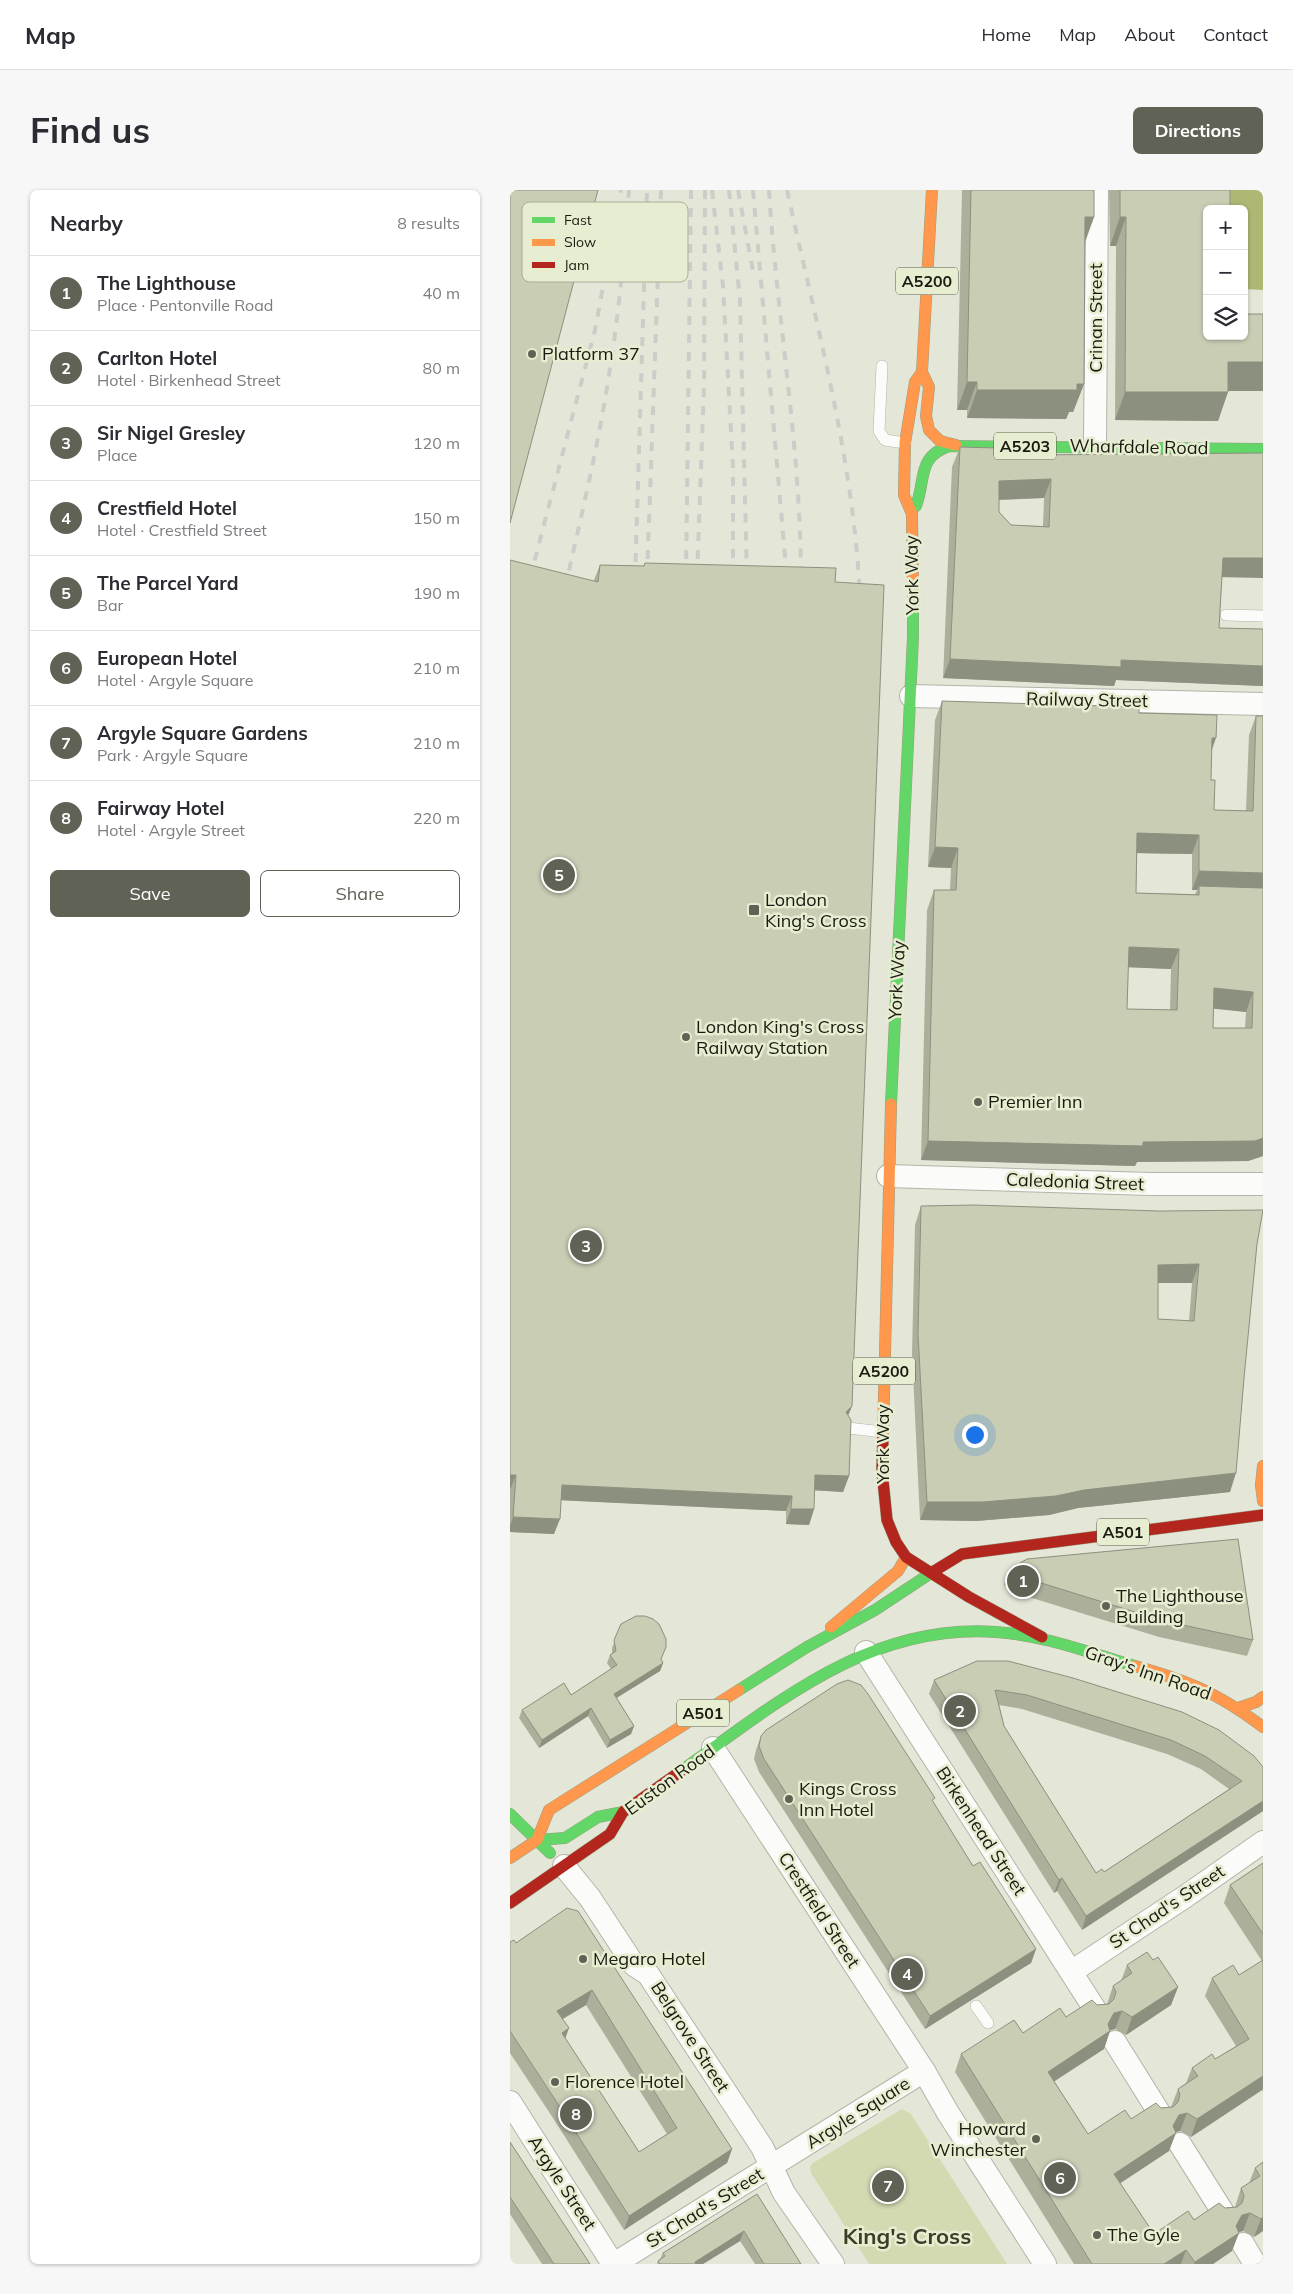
<!DOCTYPE html>
<html lang="en">
<head>
<meta charset="utf-8">
<style>
	:root { --surface:#fff; --page:#f7f7f7; --text:#2b2b33; --muted:#7c7c81; --line:#e1e1e2; --accent:#606256 }
	body { margin:0; font-family:Mulish,sans-serif; background:var(--page); color:var(--text) }
	.controls { position:absolute; right:15px; top:15px; display:grid; overflow:hidden; border-radius:8px; box-shadow:0 1px 4px #0004 }
	.controls button { width:45px; height:45px; display:grid; place-items:center; padding:0; border:0; border-bottom:1px solid var(--line); background:var(--surface); color:var(--text); font:25px sans-serif }
	.you { position:absolute; left:464px; top:1244px; width:18px; height:18px; margin:-12px; border:4px solid #fff; border-radius:50%; background:#1a73e8; box-shadow:0 0 0 8px #1a73e833 }
	.badge { display:grid; place-items:center; width:32px; height:32px; border-radius:50%; background:var(--accent); color:#fff; font-size:16px; font-weight:700 }
	.pin { position:absolute; translate:-50% -50%; border:2px solid #fff; box-shadow:0 1px 5px #0006 }
	.list { margin:0; padding:0; list-style:none }
	h2 { display:flex; justify-content:space-between; align-items:center; height:65px; margin:0; padding:0 20px; font-size:21px }
	h2 small { font-size:16px; font-weight:400; color:var(--muted) }
	.list li { display:grid; grid-template-columns:32px 1fr auto; gap:15px; align-items:center; box-sizing:border-box; height:75px; padding:0 20px; border-top:1px solid var(--line) }
	.list b { display:block; font-size:19px; white-space:nowrap }
	.list p { margin:0; font-size:16px; white-space:nowrap; color:var(--muted) }
	.list em { font-size:16px; font-style:normal; color:var(--muted) }
	.actions { display:flex; gap:10px; padding:15px 20px }
	.actions a { flex:1; padding:11px 0; border:1px solid var(--accent); border-radius:8px; text-align:center; font-size:18px; color:var(--accent) }
	.actions .main { background:var(--accent); color:#fff }
	.icon { flex:none; width:28px; height:28px; fill:none; stroke:currentColor; stroke-width:2; stroke-linecap:round; stroke-linejoin:round }
	.map { position:relative; flex:none; width:753px; height:2074px; overflow:hidden; border-radius:8px }
	header { display:flex; align-items:center; gap:30px; box-sizing:border-box; height:70px; padding:0 25px; background:var(--surface); border-bottom:1px solid var(--line) }
	header strong { font-size:24px }
	nav { display:flex; gap:28px; margin-inline-start:auto; font-size:18px }
	.intro { display:flex; align-items:center; justify-content:space-between; box-sizing:border-box; height:120px; padding:0 30px }
	h1 { margin:0; font-size:35px }
	.button { padding:12px 22px; border-radius:8px; background:var(--accent); color:#fff; font-size:18px; font-weight:700 }
	main { display:flex; gap:30px; padding:0 30px }
	aside { flex:1; background:var(--surface); border-radius:8px; box-shadow:0 1px 4px #0004 }
	.map>svg:first-child { display:block }
</style>
</head>
<body>
<header>
<strong>Map</strong>
<nav><a>Home</a><a>Map</a><a>About</a><a>Contact</a></nav>
</header>
<div class="intro"><h1>Find us</h1><a class="button">Directions</a></div>
<main>
<aside>
<h2>Nearby<small>8 results</small></h2>
<ul class="list">
<li><span class="badge">1</span><div><b>The Lighthouse</b><p>Place · Pentonville Road</p></div><em>40 m</em></li>
<li><span class="badge">2</span><div><b>Carlton Hotel</b><p>Hotel · Birkenhead Street</p></div><em>80 m</em></li>
<li><span class="badge">3</span><div><b>Sir Nigel Gresley</b><p>Place</p></div><em>120 m</em></li>
<li><span class="badge">4</span><div><b>Crestfield Hotel</b><p>Hotel · Crestfield Street</p></div><em>150 m</em></li>
<li><span class="badge">5</span><div><b>The Parcel Yard</b><p>Bar</p></div><em>190 m</em></li>
<li><span class="badge">6</span><div><b>European Hotel</b><p>Hotel · Argyle Square</p></div><em>210 m</em></li>
<li><span class="badge">7</span><div><b>Argyle Square Gardens</b><p>Park · Argyle Square</p></div><em>210 m</em></li>
<li><span class="badge">8</span><div><b>Fairway Hotel</b><p>Hotel · Argyle Street</p></div><em>220 m</em></li>
</ul>
<div class="actions"><a class="main">Save</a><a>Share</a></div>
</aside>
<div class="map">
<svg width="753" height="2074" viewBox="0 0 753 2074">
	<rect width="100%" height="100%" fill="#e4e7d7"/>
	<!-- green -->
	<polygon fill="#d3dab2" points="392,1919 401,1924 497,2074 359,2074 301,1983 300,1977 303,1973"/>
	<!-- water -->
	<polygon fill="#aeb874" points="712,0 753,0 753,100 734,99 734,19 712,19"/>
	<g fill="none" stroke-linecap="round" stroke-linejoin="round">
		<defs>
			<g id="lane">
				<polyline points="372,176 369,241 375,250 395,253"/>
				<polyline points="716,425 753,426"/>
				<polyline points="338,1238 373,1242"/>
				<polyline points="466,1816 478,1833"/>
			</g>
			<g id="street">
				<polyline points="585,256 587,0"/>
				<polyline points="401,506 753,514"/>
				<polyline points="378,986 641,994 753,994"/>
				<polyline points="356,1462 586,1821"/>
				<polyline points="203,1558 414,1881 438,1923 535,2074"/>
				<polyline points="54,1676 80,1708 124,1775 138,1784 252,1957 274,2003 323,2074"/>
				<polyline points="561,1782 676,1706 753,1652"/>
				<polyline points="605,1852 650,1924"/>
				<polyline points="0,1912 103,2074"/>
				<polyline points="670,1954 714,2024"/>
				<polyline points="733,2054 745,2074"/>
				<polyline points="104,2074 414,1881"/>
			</g>
			<g id="fast">
				<path d="M406,316C416,289 407,267 439,256L753,259"/>
				<polyline points="381,914 403,447 403,401"/>
				<polyline points="229,1500 297,1457 365,1420 421,1383"/>
				<path d="M171,1581C268,1512 360,1433 486,1442C534,1445 580,1463 625,1476"/>
				<polyline points="0,1624 40,1663"/>
				<polyline points="27,1650 55,1648 88,1627 113,1622"/>
			</g>
			<g id="slow">
				<polyline points="422,0 412,182 419,197 416,226 419,240 430,251 446,255"/>
				<polyline points="403,401 402,324 394,305 395,253 405,192 412,182"/>
				<polyline points="373,1247 381,914"/>
				<polyline points="753,1276 751,1295 753,1311"/>
				<polyline points="321,1437 388,1381 396,1367"/>
				<path d="M625,1476C679,1491 708,1503 753,1537"/>
				<polyline points="728,1518 746,1512 753,1507"/>
				<polyline points="0,1668 27,1650 39,1620 229,1500"/>
			</g>
			<g id="jam">
				<polyline points="373,1247 372,1281 377,1330 386,1352 396,1367 459,1407 532,1447"/>
				<polyline points="421,1383 452,1364 753,1325"/>
				<polyline points="0,1713 100,1644 113,1622 171,1581"/>
			</g>
		</defs>
		<!-- lane casing -->
		<use href="#lane" stroke="#b2b4a8" stroke-width="12"/>
		<!-- street casing -->
		<use href="#street" stroke="#b2b4a8" stroke-width="24"/>
		<!-- fast casing -->
		<use href="#fast" stroke="#9a9e82" stroke-width="12"/>
		<!-- slow casing -->
		<use href="#slow" stroke="#9a9e82" stroke-width="12"/>
		<!-- jam casing -->
		<use href="#jam" stroke="#9a9e82" stroke-width="12"/>
		<!-- lane -->
		<use href="#lane" stroke="#fbfbf9" stroke-width="11"/>
		<!-- street -->
		<use href="#street" stroke="#fbfbf9" stroke-width="22"/>
		<!-- fast -->
		<use href="#fast" stroke="#63d668" stroke-width="11"/>
		<!-- slow -->
		<use href="#slow" stroke="#ff974d" stroke-width="11"/>
		<!-- jam -->
		<use href="#jam" stroke="#b3261e" stroke-width="11"/>
		<!-- rail -->
		<g stroke="#cbcdc8" stroke-width="4" stroke-dasharray="9 9" stroke-linecap="butt">
			<polyline points="202,0 213,96 223,278 223,389"/>
			<polyline points="219,0 230,110 237,389"/>
			<polyline points="228,0 243,81"/>
			<polyline points="243,0 277,389"/>
			<path d="M259,0C267,130 291,259 291,390"/>
			<path d="M277,0C306,134 344,270 350,408"/>
			<polyline points="137,387 151,0"/>
			<polyline points="176,387 181,0"/>
			<polyline points="187,387 194,196 195,0"/>
			<polyline points="20,388 85,140 111,0"/>
			<polyline points="125,390 137,0"/>
			<path d="M55,398C71,327 88,257 99,185C109,124 114,62 119,0"/>
		</g>
	</g>
	<!-- wall -->
	<g fill="#acb09b" fill-rule="evenodd">
		<polygon points="452,0 584,0 584,27 575,53 574,194 563,222 559,222 556,229 457,228 457,220 447,220"/>
		<polygon points="599,0 720,0 697,146 753,201 718,201 708,231 605,230 606,56 600,56"/>
		<path d="M450,257L523,265L712,387L709,438L753,439V500V496L606,490L604,496L433,488L442,277ZM534,308L533,336L501,335L489,322V310Z"/>
		<polygon points="135,373 325,392 342,1216 338,1225 339,1286 333,1302 304,1300 304,1319 299,1335 276,1334 276,1321 51,1310 44,1344 0,1342 0,1300 84,390 90,375 133,376"/>
		<path d="M432,511L629,523L701,561V590L704,620L736,621L739,545L746,526H753V966L738,971L627,972L625,976L411,970L417,720L424,700H440L441,678L418,677L425,530ZM627,663L682,664V700H687L685,704L626,703ZM618,777L661,779L660,820L617,819ZM703,818L736,822L735,838H703Z"/>
		<path d="M411,1016L747,1054L720,1302L568,1318L539,1325L466,1331L410,1330L402,1163L405,1035ZM648,1093H682L679,1131L648,1129Z"/>
		<polygon points="500,1379 743,1450 737,1466 649,1447 509,1404 494,1395"/>
		<polygon points="111,1434 151,1470 153,1473 150,1481 107,1508 124,1536 121,1544 97,1558 78,1526 29,1558 9,1528 12,1520 61,1505 101,1479 97,1473 100,1465 102,1464 102,1458"/>
		<path d="M467,1471L753,1577V1621L572,1740L547,1701L544,1703L419,1504L424,1490ZM489,1515L512,1519L657,1564L691,1579L719,1599L594,1682L586,1683L494,1536Z"/>
		<polygon points="251,1546 423,1613 463,1676 526,1759 521,1773 415,1839 249,1582 244,1569 246,1560"/>
		<polygon points="753,1673 753,1902 752,1900 681,1947 670,1941 665,1942 659,1961 610,1993 644,2044 715,2018 725,2017 731,1998 739,1993 745,1978 753,1972 753,2041 744,2047 733,2041 728,2042 722,2061 703,2074 564,2074 445,1882 451,1864 513,1843 587,1815 597,1814 603,1796 611,1791 617,1775 643,1770 668,1797 661,1815 616,1845 605,1839 600,1840 594,1859 544,1891 578,1944 651,1918 661,1917 668,1899 676,1893 682,1878 705,1869 726,1856 695,1806 702,1788 729,1785 752,1771 714,1713 720,1695"/>
		<path d="M57,1718L222,1959L217,1973L114,2040L43,1928L0,1863V1752L6,1753ZM76,1815L157,1944L129,1962L55,1848L53,1829Z"/>
		<polygon points="0,1952 80,2074 32,2074 0,2024"/>
		<polygon points="247,2004 291,2074 245,2074 230,2051 193,2074 147,2074 148,2071 150,2069 153,2063"/>
	</g>
	<!-- shaded-wall -->
	<g fill="#8c907e">
		<polygon points="575,27 584,27 573,56"/>
		<polygon points="610,27 616,27 606,56 600,56"/>
		<polygon points="718,172 753,172 753,201 708,201"/>
		<polygon points="457,192 467,192 457,220 447,220"/>
		<polygon points="567,194 574,194 563,222 559,222 556,229 457,228 467,200"/>
		<polygon points="615,202 718,202 708,231 605,230"/>
		<polygon points="541,289 534,308 482,310 489,291"/>
		<polygon points="713,368 753,368 753,388 706,387"/>
		<polygon points="440,469 611,470 753,476 753,496 606,490 604,496 433,488"/>
		<polygon points="702,548 706,548 699,568"/>
		<polygon points="627,643 689,645 682,664 620,663"/>
		<polygon points="425,657 448,658 441,678 418,677"/>
		<polygon points="689,681 753,683 753,702 689,696 687,700 682,700"/>
		<polygon points="619,757 669,759 661,779 612,777"/>
		<polygon points="704,798 743,802 736,822 697,818"/>
		<polygon points="753,948 753,966 738,971 627,972 625,976 411,970 418,951 633,952"/>
		<polygon points="689,1074 682,1093 641,1093 648,1075"/>
		<polygon points="342,1216 336,1231 336,1222"/>
		<polygon points="726,1283 720,1302 568,1318 539,1325 466,1331 410,1330 417,1312 574,1300"/>
		<polygon points="0,1285 6,1285 0,1300"/>
		<polygon points="305,1285 339,1286 333,1302 299,1300"/>
		<polygon points="52,1295 282,1306 276,1321 46,1310"/>
		<polygon points="281,1319 304,1319 299,1335 276,1334"/>
		<polygon points="3,1327 50,1329 44,1344 0,1342 0,1336"/>
		<polygon points="153,1473 150,1481 101,1511 104,1504"/>
		<polygon points="81,1518 78,1526 29,1558 32,1550"/>
		<polygon points="124,1536 121,1544 97,1558 100,1550"/>
		<polygon points="753,1611 753,1621 572,1740 576,1726"/>
		<polygon points="552,1688 547,1701 544,1703 549,1690"/>
		<polygon points="526,1759 521,1773 415,1839 420,1826"/>
		<polygon points="668,1797 661,1815 616,1845 622,1827"/>
		<polygon points="82,1800 76,1815 42,1835 47,1821"/>
		<polygon points="612,1821 605,1839 598,1841 600,1841 594,1859 531,1900 538,1882 598,1834 604,1823"/>
		<polygon points="59,1838 54,1852 52,1843"/>
		<polygon points="753,1886 753,1898 752,1900 681,1947 687,1929"/>
		<polygon points="677,1923 670,1941 663,1943 666,1943 659,1961 597,2002 604,1984 663,1936 669,1925"/>
		<polygon points="222,1959 217,1973 114,2040 119,2026"/>
		<polygon points="740,2023 733,2041 726,2043 729,2043 722,2061 703,2074 684,2074 685,2072 726,2036 732,2025"/>
		<polygon points="753,2027 753,2041 744,2047 751,2029"/>
		<polygon points="234,2041 230,2051 193,2074 184,2074 185,2072"/>
		<polygon points="676,2060 671,2074 654,2074"/>
	</g>
	<!-- building -->
	<g fill="#c8cdb4" stroke="#8c907e" fill-rule="evenodd">
		<polygon points="0,0 88,0 0,333"/>
		<polygon points="461,0 584,0 584,27 575,27 574,194 567,194 567,200 467,200 467,192 457,192"/>
		<polygon points="610,0 720,0 720,19 697,19 697,146 734,146 734,124 753,124 753,172 718,172 718,202 615,202 616,27 610,27"/>
		<path d="M450,257L523,259V265L753,263V368H713L709,438L753,439V476L611,470V477L440,469ZM541,289L539,337L501,335L489,322V291Z"/>
		<polygon points="0,370 88,392 90,375 134,376 135,373 326,378 325,392 374,395 342,1216 336,1222 341,1230 339,1286 305,1285 304,1319 281,1319 282,1306 52,1295 50,1329 3,1327 6,1285 0,1285"/>
		<path d="M432,511L629,517V523L707,525L706,548H702L701,590H705L704,620L743,621L746,526H753V683L689,681V645L627,643L626,703L689,705V696L753,698V948L745,951L633,952V956L418,951L424,700H446L448,658L425,657ZM619,757L669,759L667,820L617,819ZM704,798L743,802L742,838H703Z"/>
		<path d="M464,1015L649,1021L753,1020L747,1054L734,1188L726,1283L574,1300L546,1306L473,1312H417L408,1144L411,1016ZM689,1074L684,1131L648,1129V1075Z"/>
		<polygon points="728,1349 743,1450 654,1431 515,1388 500,1379 517,1369"/>
		<polygon points="126,1426 135,1426 143,1429 149,1434 156,1449 156,1457 151,1469 153,1473 104,1504 124,1536 100,1550 81,1518 32,1550 12,1520 54,1493 61,1505 107,1475 100,1465 106,1461 104,1450 111,1434"/>
		<path d="M467,1471H498L563,1488L672,1522L709,1540L744,1566L753,1577V1611L576,1726L552,1688L549,1690L424,1490ZM485,1500L517,1505L661,1550L695,1566L732,1591L594,1682L592,1679L586,1683L494,1536Z"/>
		<polygon points="338,1490 351,1495 358,1504 425,1608 422,1610 463,1676 470,1672 526,1759 420,1826 254,1569 249,1556 251,1546 256,1540 327,1494"/>
		<polygon points="753,1673 753,1744 720,1695"/>
		<path d="M57,1718L68,1721L222,1959L119,2026L48,1914L0,1841V1752L4,1750L6,1753ZM82,1800L167,1938L129,1962L52,1843L59,1838L47,1821Z"/>
		<polygon points="637,1762 643,1770 648,1767 668,1797 622,1827 612,1821 604,1823 598,1834 600,1841 538,1882 578,1944 615,1920 621,1929 646,1913 651,1918 663,1917 668,1912 670,1905 668,1899 688,1886 682,1878 702,1864 705,1869 739,1849 702,1788 723,1775 729,1785 753,1770 753,1886 687,1929 677,1923 669,1925 663,1936 666,1943 604,1984 644,2044 678,2021 684,2030 709,2013 715,2018 727,2017 732,2013 734,2006 731,1998 750,1986 745,1978 753,1972 753,2027 751,2029 740,2023 732,2025 726,2036 729,2043 685,2072 676,2060 654,2074 582,2074 451,1864 504,1830 513,1843 550,1818 556,1827 582,1810 587,1815 599,1814 604,1809 606,1802 603,1796 622,1783 617,1775"/>
		<polygon points="0,1952 80,2074 44,2074 0,2007"/>
		<polygon points="247,2004 291,2074 254,2074 234,2041 185,2072 186,2074 150,2074 148,2071 155,2066 153,2063"/>
	</g>
	<!-- markers -->
	<g fill="#606256" stroke="#e7edd1" stroke-width="2">
		<circle cx="22" cy="164" r="5"/>
		<rect x="238" y="714" width="12" height="12" rx="2.5"/>
		<circle cx="176" cy="847" r="5"/>
		<circle cx="468" cy="912" r="5"/>
		<circle cx="596" cy="1416" r="5"/>
		<circle cx="279" cy="1609" r="5"/>
		<circle cx="73" cy="1769" r="5"/>
		<circle cx="45" cy="1892" r="5"/>
		<circle cx="526" cy="1949" r="5"/>
		<circle cx="587" cy="2045" r="5"/>
	</g>
	<g text-anchor="middle" stroke-width="5" stroke-linejoin="round" paint-order="stroke">
		<!-- shield labels -->
		<g fill="#e7edd1" stroke="#575a4b" stroke-width="1">
			<rect x="386" y="77.5" width="62" height="27" rx="4"/>
			<rect x="484" y="242.5" width="62" height="27" rx="4"/>
			<rect x="343" y="1167.5" width="62" height="27" rx="4"/>
			<rect x="587" y="1328.5" width="52" height="27" rx="4"/>
			<rect x="167" y="1509.5" width="52" height="27" rx="4"/>
		</g>
		<g font-size="16" font-weight="bold" fill="#191b11">
			<text x="417" y="97">A5200</text>
			<text x="515" y="262">A5203</text>
			<text x="374" y="1187">A5200</text>
			<text x="613" y="1348">A501</text>
			<text x="193" y="1529">A501</text>
		</g>
		<!-- street labels -->
		<g font-size="18" fill="#191b11" stroke="#e7edd1">
			<text transform="translate(586 128) rotate(-90)" y="6">Crinan Street</text>
			<text transform="translate(629 257) rotate(1)" y="6">Wharfdale Road</text>
			<text transform="translate(402 385) rotate(-91)" y="6">York Way</text>
			<text transform="translate(577 510) rotate(1)" y="6">Railway Street</text>
			<text transform="translate(387 790) rotate(-87)" y="6">York Way</text>
			<text transform="translate(565 992) rotate(2)" y="6">Caledonia Street</text>
			<text transform="translate(373 1254) rotate(-90)" y="6">York Way</text>
			<text transform="translate(638 1483) rotate(19)" y="6">Gray's Inn Road</text>
			<text transform="translate(160 1590) rotate(-36)" y="6">Euston Road</text>
			<text transform="translate(471 1641) rotate(57)" y="6">Birkenhead Street</text>
			<text transform="translate(657 1717) rotate(-34)" y="6">St Chad's Street</text>
			<text transform="translate(309 1720) rotate(57)" y="6">Crestfield Street</text>
			<text transform="translate(180 1847) rotate(57)" y="6">Belgrove Street</text>
			<text transform="translate(348 1923) rotate(-32)" y="6">Argyle Square</text>
			<text transform="translate(52 1993) rotate(57)" y="6">Argyle Street</text>
			<text transform="translate(195 2018) rotate(-32)" y="6">St Chad's Street</text>
		</g>
		<!-- poi labels -->
		<g font-size="18" fill="#191b11" stroke="#e7edd1" text-anchor="start">
			<text x="32" y="170">Platform 37</text>
			<text x="255" y="716">London<tspan x="255" dy="21">King's Cross</tspan></text>
			<text x="186" y="843">London King's Cross<tspan x="186" dy="21">Railway Station</tspan></text>
			<text x="478" y="918">Premier Inn</text>
			<text x="606" y="1412">The Lighthouse<tspan x="606" dy="21">Building</tspan></text>
			<text x="289" y="1605">Kings Cross<tspan x="289" dy="21">Inn Hotel</tspan></text>
			<text x="83" y="1775">Megaro Hotel</text>
			<text x="55" y="1898">Florence Hotel</text>
			<text x="516" y="1945" text-anchor="end">Howard<tspan x="516" dy="21">Winchester</tspan></text>
			<text x="597" y="2051">The Gyle</text>
		</g>
		<!-- district labels -->
		<g font-size="22" font-weight="bold" fill="#3b3f28" stroke="#e7edd1">
			<text x="397" y="2054">King's Cross</text>
		</g>
	</g>
	<!-- legend -->
	<rect x="12" y="12" width="166" height="80" rx="8" fill="#e7edd1" stroke="#a9ae97" stroke-width="1"/>
	<rect x="22" y="27" width="23" height="6" fill="#63d668"/>
	<rect x="22" y="49" width="23" height="7" fill="#ff974d"/>
	<rect x="22" y="72" width="23" height="6" fill="#b3261e"/>
	<g font-size="14" fill="#191b11">
		<text x="54" y="35">Fast</text>
		<text x="54" y="57">Slow</text>
		<text x="54" y="80">Jam</text>
	</g>
</svg>
<div class="controls">
<button>+</button>
<button>−</button>
<button><svg class="icon" aria-label="layers" viewBox="0 0 24 24"><path d="M12 4l9 5-9 5-9-5zM3 14l9 5 9-5"/></svg></button>
</div>
<div class="you"></div>
<div class="pin badge" style="left:513px;top:1391px">1</div>
<div class="pin badge" style="left:450px;top:1521px">2</div>
<div class="pin badge" style="left:76px;top:1056px">3</div>
<div class="pin badge" style="left:397px;top:1784px">4</div>
<div class="pin badge" style="left:49px;top:685px">5</div>
<div class="pin badge" style="left:550px;top:1988px">6</div>
<div class="pin badge" style="left:378px;top:1996px">7</div>
<div class="pin badge" style="left:66px;top:1924px">8</div>
</div>
</main>
</body>
</html>
